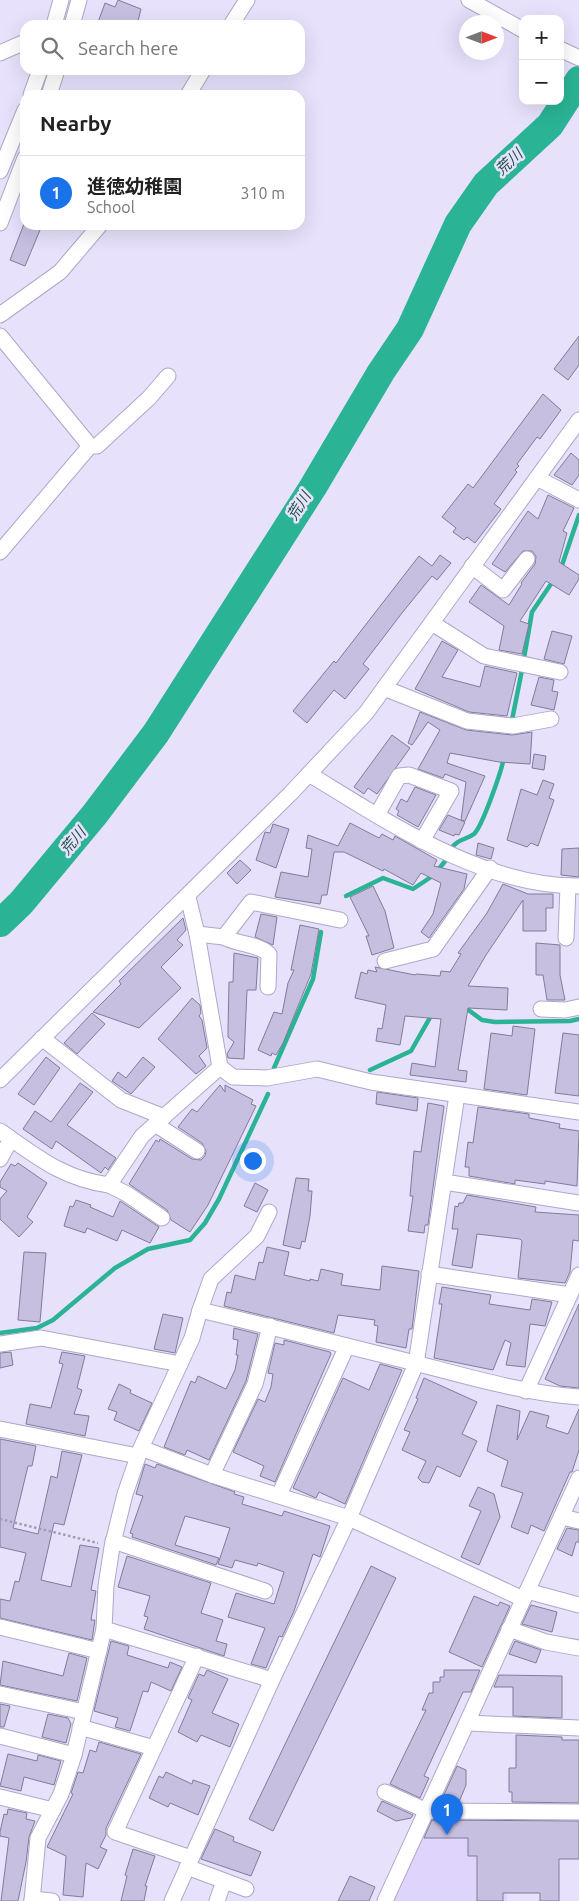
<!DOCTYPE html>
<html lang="en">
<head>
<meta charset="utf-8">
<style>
	:root { --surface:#fff; --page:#f6f6f6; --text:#222; --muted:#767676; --line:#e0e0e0; --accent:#1a73e8 }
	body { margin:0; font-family:Ubuntu,"Noto Sans JP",sans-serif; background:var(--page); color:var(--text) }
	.controls { position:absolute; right:15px; top:15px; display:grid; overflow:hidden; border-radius:10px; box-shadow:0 5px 20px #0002 }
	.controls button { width:45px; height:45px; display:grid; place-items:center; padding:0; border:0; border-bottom:1px solid var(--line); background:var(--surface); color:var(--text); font:25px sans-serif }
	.compass { position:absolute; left:459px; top:15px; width:45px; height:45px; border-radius:50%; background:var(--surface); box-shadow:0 5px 20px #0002; rotate:90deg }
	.you { position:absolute; left:252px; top:1160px; width:18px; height:18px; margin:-12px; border:4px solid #fff; border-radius:50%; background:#1a73e8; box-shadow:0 0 0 8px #1a73e833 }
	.badge { display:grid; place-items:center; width:32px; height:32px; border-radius:50%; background:var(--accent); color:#fff; font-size:16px; font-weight:700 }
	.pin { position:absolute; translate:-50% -41px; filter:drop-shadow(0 1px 2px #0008) }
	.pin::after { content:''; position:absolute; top:26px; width:18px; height:15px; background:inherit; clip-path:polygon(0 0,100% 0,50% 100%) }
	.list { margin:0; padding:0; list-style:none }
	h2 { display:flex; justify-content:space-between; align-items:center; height:65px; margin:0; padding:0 20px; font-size:21px }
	h2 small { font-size:16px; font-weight:400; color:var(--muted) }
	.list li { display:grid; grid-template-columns:32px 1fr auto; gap:15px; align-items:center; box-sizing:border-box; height:75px; padding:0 20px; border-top:1px solid var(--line) }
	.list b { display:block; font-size:19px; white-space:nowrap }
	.list p { margin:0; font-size:16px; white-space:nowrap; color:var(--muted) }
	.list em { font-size:16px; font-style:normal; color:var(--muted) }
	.icon { flex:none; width:28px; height:28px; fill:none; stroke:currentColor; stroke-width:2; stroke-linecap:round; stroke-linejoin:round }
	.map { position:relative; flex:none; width:579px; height:1901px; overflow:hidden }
	.search { position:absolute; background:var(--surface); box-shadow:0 5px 20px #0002; left:20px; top:20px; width:285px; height:55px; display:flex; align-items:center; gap:12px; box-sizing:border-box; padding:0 18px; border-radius:15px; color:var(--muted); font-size:19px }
	.panel { position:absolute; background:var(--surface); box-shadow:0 5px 20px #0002; left:20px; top:90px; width:285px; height:140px; border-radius:15px }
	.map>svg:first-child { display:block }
</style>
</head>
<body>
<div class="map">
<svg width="579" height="1901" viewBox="0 0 579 1901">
	<rect width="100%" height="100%" fill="#e8e1fc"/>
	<!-- built -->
	<polygon fill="#ded4fc" points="427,1811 478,1811 477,1859 506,1860 507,1901 385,1901"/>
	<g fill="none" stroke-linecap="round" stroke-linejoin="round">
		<!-- stream -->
		<g stroke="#2ab394" stroke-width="4.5">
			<polyline points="561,568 579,515"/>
			<polyline points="524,658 532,612 553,581"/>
			<polyline points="512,720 522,670"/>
			<path d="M451,849C457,839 466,840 474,834C482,827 502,770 504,757"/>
			<polyline points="346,896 383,878 413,889 434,875 446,860"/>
			<polyline points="463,1006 482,1020 495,1022 570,1021 579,1019"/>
			<polyline points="274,1068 313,979 321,932"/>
			<polyline points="370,1070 411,1051 432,1014"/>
			<polyline points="0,1333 37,1328 53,1320 115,1268 148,1249 190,1240 205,1223 219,1199 268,1094"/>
		</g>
		<!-- river -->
		<polyline stroke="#2ab394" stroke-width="28" points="0,923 21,903 95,814 156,733 313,487 381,372 410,329 458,224 486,184 550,125 579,80"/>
	</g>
	<!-- building -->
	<g fill="#c7bfe0" stroke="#827b99">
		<polygon points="118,0 141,9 137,25 97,25 105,3 115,7"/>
		<polygon points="24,224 40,230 25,266 10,260"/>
		<polygon points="579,336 579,365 568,380 554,369"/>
		<polygon points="543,394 561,410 540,439 537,437 517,464 519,466 515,470 517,472 494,504 501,509 475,543 467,537 464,540 453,532 456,528 442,517 468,484 473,488"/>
		<polygon points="571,453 579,460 579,475 572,485 554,475"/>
		<polygon points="548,495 574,508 563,531 567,533 559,562 579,575 579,579 569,595 546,581 520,621 529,624 522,654 499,650 504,626 469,602 481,585 509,605 522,584 521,583 535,564 536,556 532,551 523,551 505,572 492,564 528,511 538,519"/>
		<polygon points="440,555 451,563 437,580 432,576 402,613 363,664 369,669 345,699 334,690 307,723 293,711 334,661 336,663 419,556 432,566"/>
		<polygon points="552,631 572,636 564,664 544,659"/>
		<polygon points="442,641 458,650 442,677 480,687 485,666 517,673 507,716 469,712 415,689"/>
		<polygon points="539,677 554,680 552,691 558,692 554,710 531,705"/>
		<polygon points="420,712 466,730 512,735 532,732 530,764 499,762 450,753 447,763 485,776 465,821 461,820 466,782 445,774 443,778 418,769 440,730 428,722 412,745 408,743"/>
		<polygon points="392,735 410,748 377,794 368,788 364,794 354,787"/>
		<polygon points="534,754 546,756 544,770 532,768"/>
		<polygon points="543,780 554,784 549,798 554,800 538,846 531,843 527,847 507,840 521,789 537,795"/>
		<polygon points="415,787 436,795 418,827 397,815 399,811 396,809 401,799 407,802"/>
		<polygon points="448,815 465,822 459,835 455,834 454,836 439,830"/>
		<polygon points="350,823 379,838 382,834 393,840 395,836 437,860 434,866 467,874 464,889 429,938 421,932 433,914 441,883 421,873 413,885 384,869 383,871 344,852 334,852 327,895 322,895 320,904 275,897 281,872 308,877 312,849 306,848 308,835 338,846"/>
		<polygon points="273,824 289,829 276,868 256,860 265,832 270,833"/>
		<polygon points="478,843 494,848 491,859 476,855"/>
		<polygon points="579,848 579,877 561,875 562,849"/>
		<polygon points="240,860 251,870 237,884 227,873"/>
		<polygon points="503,884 528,894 553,894 553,908 546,908 546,931 523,931 523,900 486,955 468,986 508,988 507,1010 468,1008 458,1070 467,1071 466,1082 410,1075 412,1063 435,1067 441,1019 405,1016 400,1045 376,1041 378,1028 382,1029 386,1005 355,998 361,972 367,974 368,970 377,972 375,967 415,975 416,974 440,976 441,971 450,972 461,954 458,953 487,913"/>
		<polygon points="373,886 385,911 394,948 372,955 366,936 369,936 350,897"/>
		<polygon points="261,914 277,917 273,945 255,937"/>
		<polygon points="183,918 186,930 177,940 183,945 161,967 181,988 139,1028 93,1012 121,984 119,981"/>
		<polygon points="300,925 319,929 311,974 283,1043 276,1055 272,1053 271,1056 258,1050 274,1012 282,1014 288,983 294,970 291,970"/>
		<polygon points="536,943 560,945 560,975 565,1000 547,1000 543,975 536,975"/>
		<polygon points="234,953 258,958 256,990 247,990 244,1059 228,1058 227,1054 234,1042 228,1037 228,1029 229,982 233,982"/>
		<polygon points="192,998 200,1005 201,1013 199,1016 202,1020 207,1048 199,1056 206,1066 196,1074 158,1039"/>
		<polygon points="92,1013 105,1024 77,1054 64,1043"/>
		<polygon points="513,1026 535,1029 527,1095 484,1089 491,1033 512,1036"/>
		<polygon points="563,1033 579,1035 579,1096 555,1093"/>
		<polygon points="46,1057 60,1068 34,1105 18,1094"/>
		<polygon points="143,1057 155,1067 131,1094 112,1081 118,1072 126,1078"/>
		<polygon points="80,1083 93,1092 67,1125 116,1158 108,1170 105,1167 101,1173 56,1141 52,1149 23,1129 35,1111 51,1122"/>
		<polygon points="220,1085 225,1092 225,1085 253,1100 251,1104 256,1106 208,1205 190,1232 171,1220 167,1210 129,1184 156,1140 159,1142 160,1139 192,1159 201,1160 205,1156 206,1151 202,1143 178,1127 192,1109 197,1112"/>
		<polygon points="377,1092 418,1098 417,1111 376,1104"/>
		<polygon points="428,1103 444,1106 428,1225 425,1225 424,1233 408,1231 413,1196 410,1196 414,1151 421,1152"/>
		<polygon points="478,1107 529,1114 529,1118 560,1124 559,1128 579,1131 577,1186 545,1181 545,1184 515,1180 515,1184 469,1176 469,1167 465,1167 468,1142 473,1143"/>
		<polygon points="18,1163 47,1183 27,1217 33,1222 19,1237 0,1219 0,1199 7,1191 0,1187 0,1182 11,1164 15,1166"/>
		<polygon points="296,1178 309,1179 308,1191 312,1191 310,1216 305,1242 302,1241 300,1249 283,1245"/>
		<polygon points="255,1183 268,1190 257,1212 244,1206"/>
		<polygon points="467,1195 536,1207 535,1212 579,1215 579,1241 573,1240 570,1272 565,1283 518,1278 522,1241 520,1239 477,1234 472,1268 452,1265 458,1229 452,1229 455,1206 458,1207 459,1203 463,1203"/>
		<polygon points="76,1200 91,1205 90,1207 113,1217 120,1201 159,1227 150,1243 122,1230 117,1241 87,1228 85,1233 64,1226 70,1206 73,1207"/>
		<polygon points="267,1247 289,1252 284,1275 310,1281 310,1279 318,1281 321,1269 343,1274 341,1285 380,1290 382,1266 419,1271 412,1329 409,1329 406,1348 376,1342 378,1326 374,1325 375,1320 338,1315 334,1333 224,1306 227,1292 231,1293 235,1275 255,1280 259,1262 263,1263"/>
		<polygon points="24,1252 46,1253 40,1322 18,1320"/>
		<polygon points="442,1287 491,1295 489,1304 530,1310 532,1299 552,1302 545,1326 530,1324 525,1367 506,1365 511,1343 505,1340 493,1370 434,1358 442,1304 439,1304"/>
		<polygon points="579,1304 579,1388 560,1386 545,1379"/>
		<polygon points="163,1314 183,1318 175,1353 154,1349"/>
		<polygon points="234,1328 258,1334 246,1381 209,1460 187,1450 185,1455 164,1447 191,1381 195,1383 198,1376 226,1389 235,1370 238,1355 236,1355 238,1340 233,1339"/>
		<polygon points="284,1340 330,1352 331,1354 275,1482 260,1476 264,1466 233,1452 258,1399 265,1402 271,1387 273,1374 268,1373 275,1343 284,1345"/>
		<polygon points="11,1352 13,1365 0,1368 0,1353"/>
		<polygon points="62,1352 85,1356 77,1388 82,1390 74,1414 89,1416 85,1436 26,1424 30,1404 51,1408 63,1364 59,1363"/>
		<polygon points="380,1364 402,1370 345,1504 319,1492 316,1498 293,1488 343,1378 369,1390"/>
		<polygon points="424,1378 477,1402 462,1434 477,1441 460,1477 437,1466 429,1483 422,1482 418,1478 426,1461 402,1450 410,1432 404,1430 418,1399 416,1398"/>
		<polygon points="119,1384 131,1390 130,1393 152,1403 139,1431 114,1420 117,1412 108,1409"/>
		<polygon points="497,1405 520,1411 517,1440 530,1411 549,1416 546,1427 568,1434 579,1409 579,1450 572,1472 570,1472 544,1531 531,1525 528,1534 511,1527 523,1493 501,1486 508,1461 487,1451"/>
		<polygon points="0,1439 36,1446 32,1466 28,1466 13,1528 38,1534 51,1476 57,1478 62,1451 82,1455 64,1525 54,1523 41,1580 71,1587 80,1545 99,1548 91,1590 96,1591 91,1620 95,1620 92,1640 0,1618 0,1599 10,1601 15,1581 19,1582 26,1553 0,1547"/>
		<polygon points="145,1464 155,1468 157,1464 235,1492 234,1494 244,1497 242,1504 282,1516 284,1511 330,1526 320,1557 313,1554 294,1611 282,1637 279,1636 266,1668 251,1664 265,1628 228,1617 236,1593 274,1604 284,1572 258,1563 257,1566 235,1560 232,1568 218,1564 230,1528 185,1516 175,1545 219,1558 216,1565 132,1537 133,1534 130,1533 143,1496 136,1494"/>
		<polygon points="478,1487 494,1494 500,1517 479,1565 461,1557 481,1511 469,1506"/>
		<polygon points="567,1528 579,1530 579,1542 576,1542 572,1556 557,1549"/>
		<polygon points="127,1556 211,1583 201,1613 223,1620 216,1641 227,1644 224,1656 144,1629 148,1617 144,1616 150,1596 118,1587"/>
		<polygon points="371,1566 396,1578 273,1831 249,1819"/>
		<polygon points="474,1596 498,1606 500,1602 510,1606 482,1667 449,1652"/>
		<polygon points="531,1605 557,1612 552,1632 522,1624"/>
		<polygon points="111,1641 129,1646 127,1655 168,1668 170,1662 182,1667 171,1691 151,1682 148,1692 143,1691 130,1731 115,1727 118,1718 94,1711"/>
		<polygon points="515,1641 541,1650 536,1663 509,1654"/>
		<polygon points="69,1653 87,1658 77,1701 0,1685 3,1661 63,1676"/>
		<polygon points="207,1670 228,1679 212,1713 239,1724 230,1747 201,1735 197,1742 178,1732 192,1700 188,1698 199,1674 204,1676"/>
		<polygon points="444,1670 480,1670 471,1692 463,1692 424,1776 429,1778 420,1798 390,1784 426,1710 422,1710 429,1693 433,1693 433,1682 440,1682 440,1677 444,1677"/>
		<polygon points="499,1675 562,1676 562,1718 513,1716 513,1687 494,1687"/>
		<polygon points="0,1704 10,1706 4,1727 0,1727"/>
		<polygon points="48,1714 68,1718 71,1724 66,1743 42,1737"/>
		<polygon points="516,1735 562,1737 562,1740 579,1740 579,1803 512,1802 512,1792 509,1792 509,1768 516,1768"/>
		<polygon points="99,1742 141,1754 106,1828 106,1835 100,1847 107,1850 98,1869 86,1863 83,1897 63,1895 66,1856 47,1847 73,1794 71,1793 78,1772 83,1773 90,1750 96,1752"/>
		<polygon points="8,1754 37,1761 38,1755 61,1761 54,1785 24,1777 21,1791 0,1786"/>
		<polygon points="457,1766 466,1770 466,1785 459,1802 453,1802 443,1797"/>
		<polygon points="166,1772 192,1784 193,1780 210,1786 198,1815 170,1803 168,1807 149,1798 159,1776 163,1778"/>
		<polygon points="382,1801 413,1815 411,1818 396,1821 377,1811"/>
		<polygon points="8,1809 27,1813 26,1819 35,1821 29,1837 26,1862 18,1901 1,1901 9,1838 0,1836 0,1832 4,1814 7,1815"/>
		<polygon points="432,1820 579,1821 579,1859 559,1859 559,1901 540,1901 540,1893 503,1893 503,1901 477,1901 477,1856 468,1856 468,1838 424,1838"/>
		<polygon points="215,1829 234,1837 233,1841 261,1852 251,1876 201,1859"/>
		<polygon points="133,1849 155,1856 145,1886 147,1886 144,1901 121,1901 127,1876 125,1875"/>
		<polygon points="350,1876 375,1887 369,1901 338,1901"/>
	</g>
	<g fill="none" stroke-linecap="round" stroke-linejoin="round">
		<defs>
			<g id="minor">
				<polyline points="469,0 523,30"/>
				<polyline points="54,25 61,0"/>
				<polyline points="72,25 79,0"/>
				<polyline points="231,25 247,0"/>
				<polyline points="560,49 579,58"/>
				<polyline points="0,53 25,42"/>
				<polyline points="31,95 40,70"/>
				<polyline points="49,95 57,70"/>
				<polyline points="188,95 203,70"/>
				<polyline points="0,171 25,110"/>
				<polyline points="0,223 25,158"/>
				<polyline points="0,315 60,272 100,225"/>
				<polyline points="0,336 90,446 0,552"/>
				<polyline points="90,446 97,446 149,398 168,376"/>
				<polyline points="537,478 579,500"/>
				<polyline points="472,566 503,590 527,559"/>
				<polyline points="432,623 484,656 560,672"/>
				<polyline points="384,688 467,721 513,726 551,719"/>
				<path d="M309,774C388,822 483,887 579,886"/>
				<polyline points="377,815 399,776 409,775 451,791 422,841"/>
				<polyline points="188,897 197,934 220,1067"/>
				<polyline points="197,934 224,937 251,902 340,920"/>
				<path d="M224,937C238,945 257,943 269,954L268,987"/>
				<polyline points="566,938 568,886"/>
				<polyline points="385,961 433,949 490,868"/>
				<polyline points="541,1009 565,1010 579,1007"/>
				<polyline points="42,1038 121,1100 164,1117"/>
				<polyline points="0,1080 291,793 366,713 579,420"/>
				<polyline points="155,1124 197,1151"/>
				<path d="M0,1131C36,1156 63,1179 109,1185L142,1136L220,1067L233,1077L267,1078L317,1069L371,1082L579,1112"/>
				<polyline points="0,1159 11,1139"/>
				<polyline points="444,1182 579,1203"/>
				<polyline points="109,1185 127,1194 162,1218"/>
				<polyline points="429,1274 570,1295"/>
				<polyline points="200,1310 211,1279 257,1236 269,1212"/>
				<polyline points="0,1344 41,1338 180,1364"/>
				<polyline points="526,1391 579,1275"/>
				<polyline points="0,1429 138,1456"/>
				<polyline points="141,1448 212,1475 349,1518 523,1599"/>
				<polyline points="212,1475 255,1384 270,1326"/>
				<polyline points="279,1495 347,1346"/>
				<polyline points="562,1517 579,1521"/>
				<polyline points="113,1541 265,1591"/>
				<polyline points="527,1591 579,1605"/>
				<polyline points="0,1627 99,1651"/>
				<polyline points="104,1629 272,1680"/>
				<polyline points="509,1629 546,1642 579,1648"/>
				<polyline points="0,1694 84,1712"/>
				<polyline points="468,1723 579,1728"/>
				<polyline points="80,1727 154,1748"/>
				<polyline points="0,1736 74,1755"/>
				<polyline points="385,1792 427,1811 579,1812"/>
				<polyline points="0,1797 53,1810"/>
				<polyline points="191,1858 115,1832 197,1656"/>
				<polyline points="187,1867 246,1889"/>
				<polyline points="32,1899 52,1901"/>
				<path d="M32,1901L38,1838L61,1794L74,1755L104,1629L106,1586L112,1547L125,1494L141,1448L192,1338L200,1310C272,1327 343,1345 415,1363C469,1377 523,1393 579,1397"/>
				<polyline points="172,1901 272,1680 349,1518 416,1364 457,1095"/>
				<polyline points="217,1901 224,1881"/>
				<polyline points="385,1901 579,1478"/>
			</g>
		</defs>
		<!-- minor casing -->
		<use href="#minor" stroke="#afa7c7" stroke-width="17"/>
		<!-- path -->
		<polyline stroke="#a29cb2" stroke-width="2.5" stroke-dasharray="2.5 2.5" stroke-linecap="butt" points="0,1519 98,1543"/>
		<!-- minor -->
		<use href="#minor" stroke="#fff" stroke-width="15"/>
	</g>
	<g text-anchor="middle" stroke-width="5" stroke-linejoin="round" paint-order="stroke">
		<!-- water labels -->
		<g font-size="15" font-style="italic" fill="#1e5345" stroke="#e8e1fc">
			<text transform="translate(509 162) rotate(-43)" y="5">荒川</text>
			<text transform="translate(299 506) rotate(-58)" y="5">荒川</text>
			<text transform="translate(73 841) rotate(-50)" y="5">荒川</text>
		</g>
	</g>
</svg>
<div class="controls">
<button>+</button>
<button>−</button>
</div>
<svg class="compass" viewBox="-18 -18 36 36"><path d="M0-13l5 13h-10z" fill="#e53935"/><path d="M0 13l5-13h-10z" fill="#767676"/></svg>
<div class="you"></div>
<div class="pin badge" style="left:447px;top:1835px">1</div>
<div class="search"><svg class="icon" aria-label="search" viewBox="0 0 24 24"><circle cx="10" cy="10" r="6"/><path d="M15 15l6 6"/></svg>Search here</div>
<section class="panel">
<h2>Nearby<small></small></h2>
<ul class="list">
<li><span class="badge">1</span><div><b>進徳幼稚園</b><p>School</p></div><em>310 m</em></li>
</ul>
</section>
</div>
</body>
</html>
